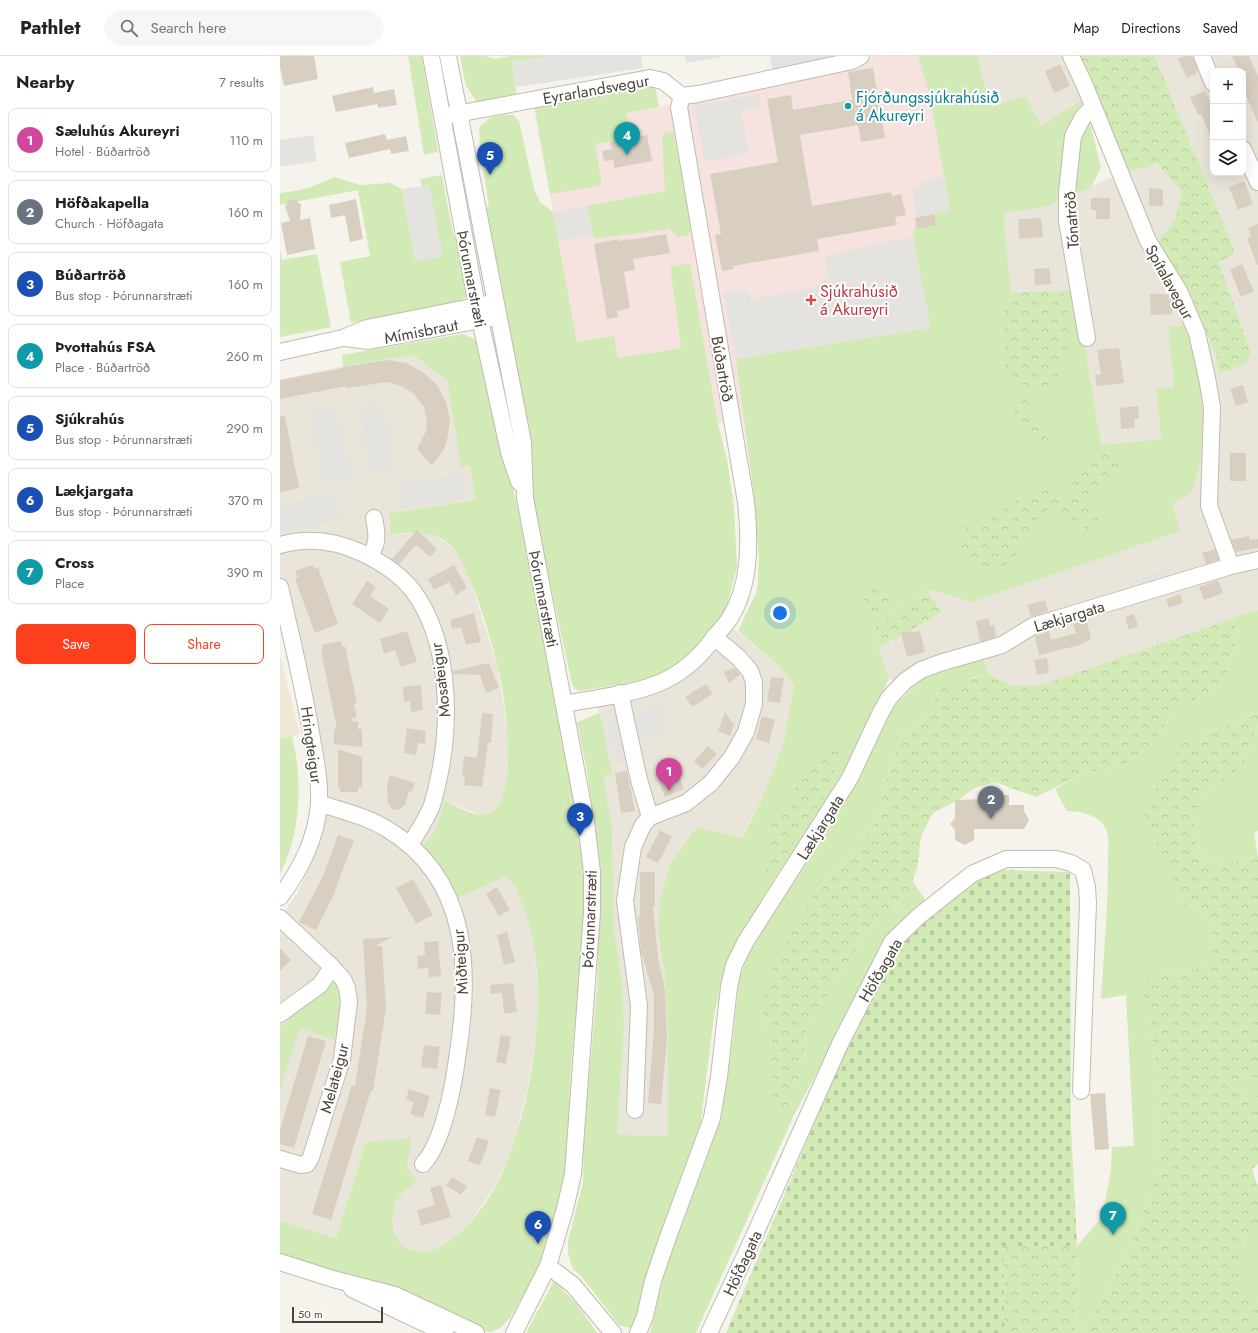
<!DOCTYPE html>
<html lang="en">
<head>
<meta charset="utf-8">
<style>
	:root { --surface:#fff; --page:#f6f6f6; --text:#222; --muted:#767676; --line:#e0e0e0; --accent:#fc3f1d }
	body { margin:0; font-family:Jost,sans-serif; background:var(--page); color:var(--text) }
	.controls { position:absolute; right:12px; top:12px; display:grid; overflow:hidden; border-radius:8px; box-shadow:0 4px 16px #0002 }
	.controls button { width:36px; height:36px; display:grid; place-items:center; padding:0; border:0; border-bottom:1px solid var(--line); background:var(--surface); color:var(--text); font:20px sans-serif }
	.scale { position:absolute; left:12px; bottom:10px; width:91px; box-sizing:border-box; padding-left:4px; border:2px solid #4b4439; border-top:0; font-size:11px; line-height:14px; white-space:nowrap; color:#4b4439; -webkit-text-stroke:3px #fff; paint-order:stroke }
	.you { position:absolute; left:500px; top:557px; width:14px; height:14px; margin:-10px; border:3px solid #fff; border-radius:50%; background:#1a73e8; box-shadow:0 0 0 6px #1a73e833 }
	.badge { display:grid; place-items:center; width:26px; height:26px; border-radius:50%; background:var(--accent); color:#fff; font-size:13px; font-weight:700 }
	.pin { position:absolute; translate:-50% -33px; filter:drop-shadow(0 1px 2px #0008) }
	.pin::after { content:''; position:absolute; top:21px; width:14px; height:12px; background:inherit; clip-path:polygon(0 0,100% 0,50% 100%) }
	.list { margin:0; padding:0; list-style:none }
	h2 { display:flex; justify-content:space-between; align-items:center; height:52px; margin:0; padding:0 16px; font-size:17px }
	h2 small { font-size:13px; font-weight:400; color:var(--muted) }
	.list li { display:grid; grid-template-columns:26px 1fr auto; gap:12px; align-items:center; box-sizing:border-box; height:64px; margin:0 8px 8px; padding:0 8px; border:1px solid var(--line); border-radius:8px }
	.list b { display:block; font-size:15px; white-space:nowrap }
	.list p { margin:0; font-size:13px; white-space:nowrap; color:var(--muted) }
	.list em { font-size:13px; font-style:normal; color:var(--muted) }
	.actions { display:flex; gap:8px; padding:12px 16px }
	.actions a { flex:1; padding:9px 0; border:1px solid var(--accent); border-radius:8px; text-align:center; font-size:14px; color:var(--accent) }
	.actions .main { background:var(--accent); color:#fff }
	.icon { flex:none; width:22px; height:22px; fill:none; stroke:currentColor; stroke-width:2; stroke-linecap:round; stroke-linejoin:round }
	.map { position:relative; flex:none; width:978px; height:1277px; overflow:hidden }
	header { display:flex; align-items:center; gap:24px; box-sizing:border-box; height:56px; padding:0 20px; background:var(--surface); border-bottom:1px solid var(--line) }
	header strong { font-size:19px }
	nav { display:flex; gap:22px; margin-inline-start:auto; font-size:14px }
	.search { width:280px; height:36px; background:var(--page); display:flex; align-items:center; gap:10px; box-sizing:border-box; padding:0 14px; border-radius:22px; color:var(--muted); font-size:15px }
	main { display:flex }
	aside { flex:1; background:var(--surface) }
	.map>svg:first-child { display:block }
</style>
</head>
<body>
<header>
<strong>Pathlet</strong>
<div class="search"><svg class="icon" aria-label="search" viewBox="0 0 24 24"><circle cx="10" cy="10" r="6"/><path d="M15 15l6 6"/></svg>Search here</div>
<nav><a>Map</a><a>Directions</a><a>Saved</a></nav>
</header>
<main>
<aside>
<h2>Nearby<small>7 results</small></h2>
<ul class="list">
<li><span class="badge" style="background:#d1479c">1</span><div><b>Sæluhús Akureyri</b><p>Hotel · Búðartröð</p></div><em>110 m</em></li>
<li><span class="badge" style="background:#6b7280">2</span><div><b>Höfðakapella</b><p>Church · Höfðagata</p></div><em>160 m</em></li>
<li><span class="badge" style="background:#1a4fb4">3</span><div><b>Búðartröð</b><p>Bus stop · Þórunnarstræti</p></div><em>160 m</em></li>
<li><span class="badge" style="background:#0f9aa8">4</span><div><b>Þvottahús FSA</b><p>Place · Búðartröð</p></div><em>260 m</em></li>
<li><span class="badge" style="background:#1a4fb4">5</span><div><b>Sjúkrahús</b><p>Bus stop · Þórunnarstræti</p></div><em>290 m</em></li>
<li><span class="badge" style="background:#1a4fb4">6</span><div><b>Lækjargata</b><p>Bus stop · Þórunnarstræti</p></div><em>370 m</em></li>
<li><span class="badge" style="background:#0f9aa8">7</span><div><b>Cross</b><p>Place</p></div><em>390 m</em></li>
</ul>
<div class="actions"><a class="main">Save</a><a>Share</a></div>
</aside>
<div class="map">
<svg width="978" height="1277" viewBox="0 0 978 1277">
	<defs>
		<pattern id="forest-crowns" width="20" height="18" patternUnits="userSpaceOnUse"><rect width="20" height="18" fill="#d2eab5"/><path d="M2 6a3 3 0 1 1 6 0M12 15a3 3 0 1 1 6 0" fill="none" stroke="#b6ca9c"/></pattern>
		<pattern id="cemetery-stones" width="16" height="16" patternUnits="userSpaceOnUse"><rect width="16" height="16" fill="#d2eab5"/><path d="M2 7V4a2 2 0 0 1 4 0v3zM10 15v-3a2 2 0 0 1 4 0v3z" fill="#b6ca9c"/></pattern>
	</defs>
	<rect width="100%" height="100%" fill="#f6f3ec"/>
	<!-- residential -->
	<g fill="#eae5da" fill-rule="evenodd">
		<polygon points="697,0 796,0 812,38 761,71 713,51"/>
		<path d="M875,0H978V554L762,629H731L709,619L701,599L649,618L627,638L609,622L599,592L662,556L645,532L691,546L892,448L912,436L929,376L905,269L888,271L894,331L876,334L881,383L821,389L796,235L731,237L723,157L765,151L830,122L877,107L903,132L895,164L880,181L936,299L939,318L971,297L939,207L955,197ZM933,15H963V117H933Z"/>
		<polygon points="133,299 167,324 181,410 190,409 195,444 109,457 111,478 150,477 169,488 186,511 218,612 229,685 227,723 221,748 209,758 201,759 165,745 157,771 141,794 219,822 225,820 234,828 251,869 255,895 258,943 256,981 247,1033 233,1090 215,1131 189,1167 169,1187 153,1194 138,1197 124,1192 117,1184 111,1159 121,1137 130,1128 127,1113 132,1083 86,1086 56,1182 0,1165 0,863 18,836 31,807 41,773 0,542 0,324 63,310"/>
		<polygon points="441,563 499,610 514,630 503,689 483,740 461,782 417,771 378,876 385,919 388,980 388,1080 337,1080 344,969 341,917 334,874 332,770 323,720 332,719 314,633 375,622"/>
	</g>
	<!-- education -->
	<polygon fill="#efe8d6" points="0,599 20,678 0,683"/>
	<!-- medical -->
	<polygon fill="#f6e3e0" points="594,0 638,0 649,37 670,155 651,272 472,424 463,364 438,368 410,207 390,211 401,292 338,302 334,280 297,286 258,73 379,51 581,9"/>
	<!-- grass -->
	<g fill="#d2eab5">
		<polygon points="128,0 142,0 158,96 144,99"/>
		<polygon points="180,0 206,0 214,3 230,0 272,0 232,6 237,42 199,49 186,30"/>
		<polygon points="638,0 697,0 712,51 745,40 761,70 804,43 821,112 811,131 765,151 723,157 731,237 796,234 821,389 881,383 876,333 894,331 888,271 905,269 923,327 929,376 912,436 892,448 900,475 691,546 645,532 592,573 609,622 566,721 499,816 464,872 443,918 434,960 419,1080 377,1193 355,1262 350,1272 339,1269 302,1221 293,1213 288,1198 288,1185 303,1127 304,1082 317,930 319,854 316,781 307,715 297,666 320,657 332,719 323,720 332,770 334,874 341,917 344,969 337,1079 388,1080 388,980 385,919 378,876 380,844 391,807 417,771 462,782 483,740 503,689 514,630 499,610 458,575 477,535 479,504 472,424 456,303 650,272 633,181 637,161 670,154 649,37"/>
		<polygon points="375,28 379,51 346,57 350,82 315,88 322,129 270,138 254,50"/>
		<polygon points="221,59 233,59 239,65 254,133 260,146 273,156 297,286 334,280 338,302 401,292 390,211 410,207 438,368 447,404 454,450 457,511 447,550 441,563 403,607 375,622 300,635 295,633 292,628 256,462 248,394 205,152 209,151 200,92 199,71 210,62"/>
		<polygon points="386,75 393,76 394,80 412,173 407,180 397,181 390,173 314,183 307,150 385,135 382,82"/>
		<path d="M162,119L171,168L176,188L184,201L190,238L180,245L71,267L60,206L90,200L78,134L0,149V137C20,135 37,130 54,121L80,129L110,127L122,133L135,205L162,200L149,129L142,130L140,123Z"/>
		<polygon points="0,193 2,204 37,198 51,271 0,281"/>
		<path d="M183,278L196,284L204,301L237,450L301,767L305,811V877L291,1010L285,1123L276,1168L256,1216L231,1261L220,1272L211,1276L199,1274L81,1222L0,1199V1165L56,1182L86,1086L132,1082L127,1113L138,1125C121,1133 110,1151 113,1169C115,1181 119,1190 131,1194C164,1206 202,1155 216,1130C252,1058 274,926 243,850C239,840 235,826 225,820L176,843L141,794L157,771L165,745C177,750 194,762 208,758C241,747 225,638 218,611C211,582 189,506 169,488C153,473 131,477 111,478L109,457L195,444L190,410L181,411L167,324L133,299L63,310L62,299Z"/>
		<path d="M978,554V657L903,686L887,809L903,849C908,850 914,851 918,854C937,864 932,892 931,910L860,923L871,974L880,1042L879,1113L855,1179L823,1242L802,1277H795L797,1190L822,1161L831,1114L832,1091L854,1090L846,939L821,943C824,897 828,851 828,805C828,795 830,780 825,771C818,759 800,755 787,755L775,733L804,717L841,711L870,690L880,678L891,660L916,643L937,634L947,618L957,578L954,562Z"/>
		<path d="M701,599L709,619L693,621L658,636L644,660L624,675L610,710L597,765L535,837L483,957L492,990V1046L509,1050L524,1008L526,969L551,934L597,862C614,857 626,840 632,824L646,845L628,859L613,876L514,1059L416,1277H370L384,1218L405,1151L427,1102L439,1062L450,1007L459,925L469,896L542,784L587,697L616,648L649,618Z"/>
		<polygon points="978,670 978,775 974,776 978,803 925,808 916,786 914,761 922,739 962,712"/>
		<path d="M12,680C23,726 21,776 0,818V683Z"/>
		<path d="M58,926L60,956L54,984L20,972L0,1034V971C19,958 35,930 58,926Z"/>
		<polygon points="978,1021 978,1040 954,1034 940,1025"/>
		<path d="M978,1167V1244C973,1241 966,1238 962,1234C949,1220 965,1178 978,1167Z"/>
		<polygon points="274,1225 296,1247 317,1277 246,1277"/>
	</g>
	<!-- forest -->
	<g fill="url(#forest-crowns)">
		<polygon points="796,0 875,0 955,197 939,207 971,297 966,307 939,318 936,299 922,268 877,190 880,181 895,164 902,136 877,107 843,118"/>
		<polygon points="783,235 789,267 790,290 781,309 783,328 770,333 741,329 725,311 724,259 731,237"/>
		<path d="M744,337L749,338C753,347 751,355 754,363C757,373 763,377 769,384V390C745,390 727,358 737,338Z"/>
		<path d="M824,394L837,396L839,412L808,443V452L820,459L821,473L808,474L786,461L774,449L759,459L732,505L707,519H699L684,501L678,476L708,459H720C733,438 755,437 778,432L781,441L793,439L792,419L798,409Z"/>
		<polygon points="589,527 602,527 610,532 614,540 603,556 591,555 583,546 584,532"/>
		<polygon points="645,532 662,556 599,592 592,573"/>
		<polygon points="954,562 957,578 947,618 937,634 916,643 891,660 880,678 870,690 841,711 804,717 756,741 715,726 694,732 681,742 652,758 641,781 637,813 628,836 607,859 597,862 551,934 526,969 524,1008 509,1050 503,1054 492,1046 492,990 483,957 482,943 498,898 535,837 597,765 610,710 624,675 644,660 658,636 676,625 709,619 731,629 762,629"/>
		<path d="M978,657V670L962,712L922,739L914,761L916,786L925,808L978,803V1021L940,1025L954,1034L978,1040V1108L972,1113L978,1131V1167L964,1186L958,1210V1226L962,1234L978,1244V1277H802L823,1242L855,1179L879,1113L880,1042L871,974L859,923L931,910C932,892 937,864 918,854C914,851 908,850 903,849L863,755L903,686Z"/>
		<polygon points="562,677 551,732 528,763 489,827 485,821 492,762 510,744 524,712 550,693 557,678"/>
		<polygon points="723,1190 797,1190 795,1277 724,1277"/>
	</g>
	<!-- cemetery -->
	<polygon fill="url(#cemetery-stones)" points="719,814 790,816 791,1071 797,1190 723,1190 724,1277 446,1277 578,964 619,888 700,821"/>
	<!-- parking -->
	<g fill="#e5e3e0">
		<polygon points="272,0 361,0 363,12 236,31 232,6"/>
		<polygon points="405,0 446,0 407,7"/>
		<polygon points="490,0 575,0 494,21"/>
		<polygon points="479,38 481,51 461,55 469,97 425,106 414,50"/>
		<polygon points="33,79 37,105 0,111 0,84"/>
		<polygon points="664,121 670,155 637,161 632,132 640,131 640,126"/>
		<polygon points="149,129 162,200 135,205 122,133"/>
		<polygon points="307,150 313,179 279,185 273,156"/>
		<polygon points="633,181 651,272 456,303 443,236 469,235 470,243 532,232 540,229 547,220 545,199"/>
		<polygon points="99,346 103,368 107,367 116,413 90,418 77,351"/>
		<polygon points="56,350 71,422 44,427 29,356"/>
		<polygon points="183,419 186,443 122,453 118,428"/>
		<polygon points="56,439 61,463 2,474 0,449"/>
		<polygon points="889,514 892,523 859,533 856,524"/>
		<polygon points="380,650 386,675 344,685 348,704 337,707 328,669 352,663 351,656"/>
	</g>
	<!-- building -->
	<g fill="#d8cfc1">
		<polygon points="0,0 34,0 38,23 4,30 0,11"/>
		<polygon points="904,0 912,0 918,15 916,15 917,17 907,22 898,3"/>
		<polygon points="952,0 969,0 978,20 978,67 963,33 963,18 969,15 959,15"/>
		<polygon points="780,8 790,30 774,37 765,15"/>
		<polygon points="593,12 605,82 581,86 578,69 520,79 532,150 611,136 612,140 621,138 626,159 615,161 617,169 537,183 539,195 453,210 454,213 442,215 435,179 441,178 430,118 498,106 487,43 511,39 513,54 572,44 568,16"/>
		<polygon points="93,31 94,37 114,33 117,49 98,52 97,48 56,56 52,40"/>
		<polygon points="925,35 933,52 933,87 921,58 918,59 910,41"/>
		<polygon points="105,78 107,84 126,80 129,95 111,98 110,93 69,102 65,87"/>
		<polygon points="367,79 372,105 335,112 333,104 324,105 322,95 332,93 330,86"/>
		<polygon points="964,125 973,148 958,154 949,131"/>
		<polygon points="869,132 883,133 883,150 869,150"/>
		<polygon points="811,142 830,142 830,163 816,163 816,154 811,154"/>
		<polygon points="15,143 21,149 20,164 30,162 35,193 7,199 1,167 10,165 5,150 10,144"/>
		<polygon points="76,143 83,183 70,186 65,159 51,162 49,149"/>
		<polygon points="654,158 656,169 637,173 635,162"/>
		<polygon points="761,162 763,181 739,183 738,163"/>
		<polygon points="978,168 978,209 977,209 967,182 971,181 968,172"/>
		<polygon points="386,178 390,197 353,203 355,214 344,216 350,252 337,255 338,261 327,263 314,188 338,183 338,185 349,183 350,184"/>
		<polygon points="962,208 974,235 961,241 950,214"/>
		<polygon points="769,212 771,228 755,229 754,213"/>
		<polygon points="870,238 890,238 892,242 892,258 871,259"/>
		<polygon points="839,292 844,327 817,330 815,319 821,318 817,294"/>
		<polygon points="107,304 126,307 143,316 157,329 166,346 170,365 167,384 164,393 152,410 137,393 146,375 147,367 144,351 134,338 122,330 107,326 67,332 66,330 0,343 0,324 63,312 63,311"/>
		<polygon points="963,329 968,346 956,350 950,333"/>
		<polygon points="858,350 859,363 854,363 855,372 841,373 840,352"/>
		<polygon points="0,360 5,360 19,432 0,436"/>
		<rect x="950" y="397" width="16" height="28"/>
		<polygon points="137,474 157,493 150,501 136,489 119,508 112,503"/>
		<polygon points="969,480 970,484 978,483 978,492 956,496 951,484"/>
		<polygon points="935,493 939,504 926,508 922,497"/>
		<polygon points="33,509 35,513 38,511 58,568 35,577 15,523 18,522 15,515"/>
		<polygon points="174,509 187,532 176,539 169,526 154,534 148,523"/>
		<polygon points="938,524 943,537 924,544 919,531"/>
		<polygon points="87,525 96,531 90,540 109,553 100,567 72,548"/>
		<polygon points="900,538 903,547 889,552 886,543"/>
		<polygon points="765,544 768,555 751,561 748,549"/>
		<polygon points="194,557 201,586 186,589 181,571 172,573 170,564"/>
		<polygon points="854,558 858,570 849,574 845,561"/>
		<polygon points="709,562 710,570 714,569 716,581 700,586 696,565"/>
		<polygon points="806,564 811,583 800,589 759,599 755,580 769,575 771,584 796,577 793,568"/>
		<polygon points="127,575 137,606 121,611 115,594 104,598 100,583"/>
		<polygon points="631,575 631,577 640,575 645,596 627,601 621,577"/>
		<polygon points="61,585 62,591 65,590 77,647 74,648 77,661 72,662 72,665 78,666 78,673 82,673 82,691 54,688 54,673 57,673 41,595 43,595 42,589"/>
		<polygon points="767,602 769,617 757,619 754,604"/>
		<polygon points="209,607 219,632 206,637 200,619 173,618 173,615"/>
		<polygon points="455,612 460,619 449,627 444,616"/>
		<polygon points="491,621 504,622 500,647 487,645"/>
		<polygon points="426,628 433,638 412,651 405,641"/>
		<polygon points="141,629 143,654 131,656 130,645 124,646 123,631"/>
		<polygon points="445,656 454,669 450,680 438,675"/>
		<polygon points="202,657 213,658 211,687 208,687 202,731 184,729 185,719 182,719 184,700 197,702"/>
		<polygon points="482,660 495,664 489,687 476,683"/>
		<polygon points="127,672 146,675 145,688 138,687 136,699 124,697"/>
		<polygon points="428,690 437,698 422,713 414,705"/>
		<polygon points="58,693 82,701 82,731 78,731 78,736 60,736 60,731 58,731"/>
		<polygon points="347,715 355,755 341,757 335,717"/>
		<polygon points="110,719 135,727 132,736 129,735 125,749 118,754 112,753 108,747 107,728"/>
		<polygon points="398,719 404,733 385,741 379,727"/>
		<polygon points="709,739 729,739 729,749 744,749 744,755 749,764 744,773 694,773 694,784 685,789 675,784 675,774 670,768 675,762 675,744 710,743"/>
		<polygon points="380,774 392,781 378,807 366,801"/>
		<polygon points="58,779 74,784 53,840 36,874 19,866 43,820"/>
		<polygon points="360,816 375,816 375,850 373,851 378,903 385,933 387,982 381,1048 368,1047 374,975 374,939 361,895 358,860 360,860"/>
		<polygon points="133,823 153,859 136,868 116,832"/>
		<polygon points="217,831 230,854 219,860 206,838"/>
		<polygon points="227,876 235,906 224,909 217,879"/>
		<polygon points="112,881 95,890 102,890 106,952 93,1035 91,1034 51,1164 32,1158 72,1029 75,1030 87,952 83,883"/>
		<polygon points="158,885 161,920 149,921 148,912 138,913 137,900 145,899 144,886"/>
		<polygon points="0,892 11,904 0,915"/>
		<polygon points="233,927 237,956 224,958 222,937 211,938 210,929"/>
		<polygon points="147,936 162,937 160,959 145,958"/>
		<polygon points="221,979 231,981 226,1008 216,1006"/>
		<polygon points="28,980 46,985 14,1092 0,1088 0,1074"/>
		<polygon points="144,989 160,991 157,1013 141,1011"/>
		<polygon points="210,1032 221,1034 215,1061 205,1059"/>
		<polygon points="129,1033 150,1040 143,1062 130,1058 134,1046 126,1043"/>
		<polygon points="825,1037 829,1093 815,1094 810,1038"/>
		<polygon points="197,1081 209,1085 200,1109 188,1105"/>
		<polygon points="172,1121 187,1130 181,1139 166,1129"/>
		<polygon points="161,1129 171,1161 141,1170 137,1154 155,1149 150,1132"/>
	</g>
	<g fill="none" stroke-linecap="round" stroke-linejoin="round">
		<defs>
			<g id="minor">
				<polyline points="151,0 197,250 229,396 239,426"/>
				<polyline points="168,0 243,386 245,442 306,766 312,816 312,856 293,1118 285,1153 268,1210 234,1277"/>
				<polyline points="791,0 805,30 868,185 899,235 917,277 927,322 932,351 929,450 951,510"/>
				<polyline points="922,0 933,27"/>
				<polyline points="171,59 370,22 383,25 402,40 418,38 572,5 581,0"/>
				<polyline points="963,93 978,126"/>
				<polyline points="65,282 89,285 211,262"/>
				<polyline points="807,282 787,165 787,136 793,80 803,61 813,51"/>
				<polyline points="0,296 63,282 87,272 207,248"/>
				<path d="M0,489C28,481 56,485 82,497C101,506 120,518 133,535C169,583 171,660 160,716C157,729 155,743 150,754C144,766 137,778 130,788"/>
				<path d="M89,500C99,489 97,476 94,462"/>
				<path d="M0,531C11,580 23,628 31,677C35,700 40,724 39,747C37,781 20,815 0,841"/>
				<polyline points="340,637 359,724 370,761"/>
				<path d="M284,648C315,642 350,639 379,627C401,618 419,602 433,583C438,576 445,570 450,562C471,528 470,484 466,446L399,51L402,40"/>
				<path d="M39,747C62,755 86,760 107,773C191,823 191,917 177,1003C173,1032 163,1086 143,1108"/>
				<polyline points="0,862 47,906 63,923 67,932 69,946 62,1003 31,1101 27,1108 21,1109 0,1103"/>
				<polyline points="0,958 40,929 52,911"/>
				<polyline points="355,1054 359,950 345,845 353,791 363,769 370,761 406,747 431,727 452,701 466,676 474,648 474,626 470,615 459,602 434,581"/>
				<polyline points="0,1206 53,1223 115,1239 196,1277"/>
				<polyline points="268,1210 293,1229 333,1277"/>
				<polyline points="72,1233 165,1277"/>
				<polyline points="358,1277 365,1260 373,1225 388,1181 432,1062 439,1021 449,931 454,909 466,885 570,722 600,658 609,642 625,625 641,614 660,607 722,589 753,570 951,510 978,504"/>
				<polyline points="429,1277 471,1187 560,988 612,886 639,860 692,818 726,803 776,803 791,807 803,814 807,831 808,847 801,1035"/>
			</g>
		</defs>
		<!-- minor casing -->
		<use href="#minor" stroke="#c2bbae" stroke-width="18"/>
		<!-- minor -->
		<use href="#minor" stroke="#fff" stroke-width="16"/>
	</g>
	<!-- markers -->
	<circle fill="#0f9aa8" stroke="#fff" stroke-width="1.5" cx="568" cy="50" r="4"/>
	<path fill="#e0444e" stroke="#fff" stroke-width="1.5" d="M529 238h4v4h4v4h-4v4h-4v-4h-4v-4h4z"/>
	<g text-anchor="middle" stroke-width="4" stroke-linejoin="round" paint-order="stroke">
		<!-- street labels -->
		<g font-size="16" fill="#4b4439" stroke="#fff">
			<text transform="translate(316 33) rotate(-10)" y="6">Eyrarlandsvegur</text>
			<text transform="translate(791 164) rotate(-94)" y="6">Tónatröð</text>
			<text transform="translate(192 223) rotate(79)" y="6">Þórunnarstræti</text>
			<text transform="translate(890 226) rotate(61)" y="6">Spítalavegur</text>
			<text transform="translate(141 275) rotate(-11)" y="6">Mímisbraut</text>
			<text transform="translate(443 313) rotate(80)" y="6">Búðartröð</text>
			<text transform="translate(264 543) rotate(79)" y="6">Þórunnarstræti</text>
			<text transform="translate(789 560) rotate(-17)" y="6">Lækjargata</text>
			<text transform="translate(160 624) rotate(-97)" y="6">Mosateigur</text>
			<text transform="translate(32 689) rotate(82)" y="6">Hringteigur</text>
			<text transform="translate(540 771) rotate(-58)" y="6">Lækjargata</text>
			<text transform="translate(309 863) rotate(-88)" y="6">Þórunnarstræti</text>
			<text transform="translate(180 906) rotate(-94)" y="6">Miðteigur</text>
			<text transform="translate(600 914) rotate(-60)" y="6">Höfðagata</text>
			<text transform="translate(54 1022) rotate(-75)" y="6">Melateigur</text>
			<text transform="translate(462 1207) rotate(-65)" y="6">Höfðagata</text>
		</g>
		<!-- culture labels -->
		<g font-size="16" fill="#0d838f" stroke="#fff" text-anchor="start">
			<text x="576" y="47">Fjórðungssjúkrahúsið<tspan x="576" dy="18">á Akureyri</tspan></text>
		</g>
		<!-- health labels -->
		<g font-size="16" fill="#be3a42" stroke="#fff" text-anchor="start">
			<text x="540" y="241">Sjúkrahúsið<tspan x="540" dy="18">á Akureyri</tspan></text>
		</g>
	</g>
</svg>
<div class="controls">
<button>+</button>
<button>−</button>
<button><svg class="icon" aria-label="layers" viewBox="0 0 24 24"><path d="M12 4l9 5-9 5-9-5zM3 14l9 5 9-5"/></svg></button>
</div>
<div class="scale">50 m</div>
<div class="you"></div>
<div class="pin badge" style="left:389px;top:735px;background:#d1479c">1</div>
<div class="pin badge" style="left:711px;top:763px;background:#6b7280">2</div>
<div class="pin badge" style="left:300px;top:780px;background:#1a4fb4">3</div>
<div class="pin badge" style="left:347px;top:99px;background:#0f9aa8">4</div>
<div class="pin badge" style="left:210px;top:119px;background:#1a4fb4">5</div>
<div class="pin badge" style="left:258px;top:1188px;background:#1a4fb4">6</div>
<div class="pin badge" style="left:833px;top:1179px;background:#0f9aa8">7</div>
</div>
</main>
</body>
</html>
